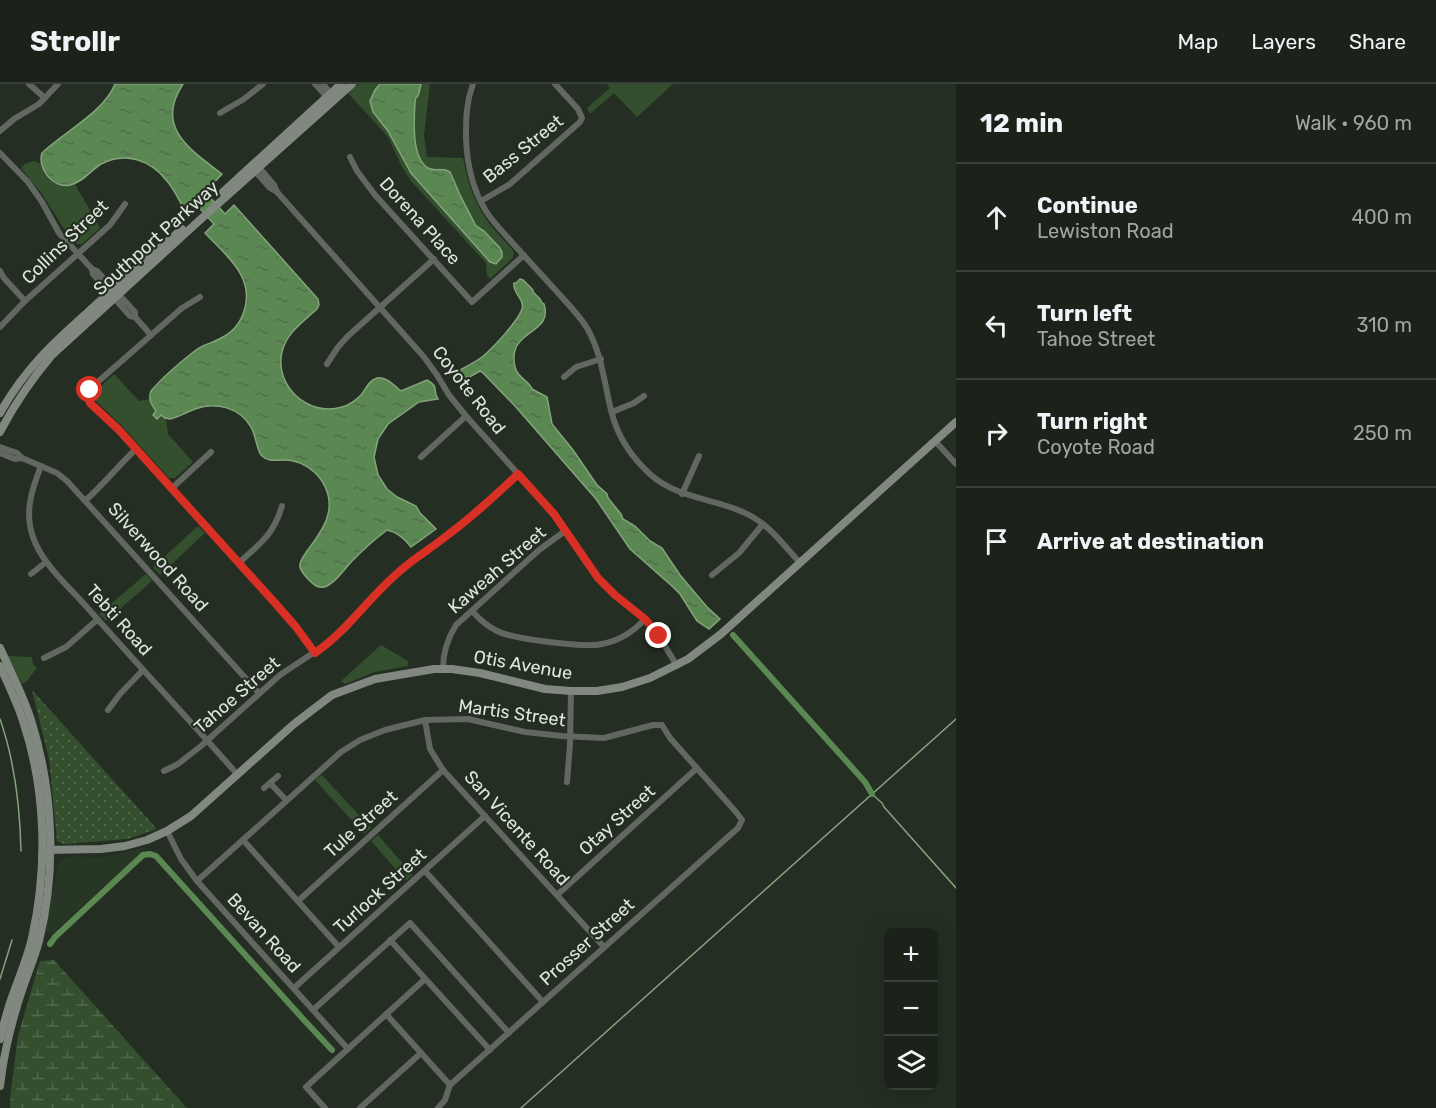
<!DOCTYPE html>
<html lang="en">
<head>
<meta charset="utf-8">
<style>
	:root { --surface:#1b221a; --page:#282f27; --text:#f1f3f6; --muted:#a0a4a2; --line:#393f39 }
	body { margin:0; font-family:Rubik,sans-serif; background:var(--page); color:var(--text) }
	.controls { position:absolute; right:18px; bottom:18px; display:grid; overflow:hidden; border-radius:9px; box-shadow:0 6px 24px #0002 }
	.controls button { width:54px; height:54px; display:grid; place-items:center; padding:0; border:0; border-bottom:2px solid var(--line); background:var(--surface); color:var(--text); font:30px sans-serif }
	.stop { position:absolute; width:18px; height:18px; margin:-14px; border:4px solid #d93025; border-radius:50%; background:#fff }
	.stop.end { background:#d93025; border-color:#fff; box-shadow:0 2px 6px #0008 }
	.list { margin:0; padding:0; list-style:none }
	h2 { display:flex; justify-content:space-between; align-items:center; height:78px; margin:0; padding:0 24px; font-size:26px }
	h2 small { font-size:20px; font-weight:400; color:var(--muted) }
	.list li { display:grid; grid-template-columns:39px 1fr auto; gap:18px; align-items:center; box-sizing:border-box; height:108px; padding:0 24px; border-top:2px solid var(--line) }
	.list b { display:block; font-size:22px; white-space:nowrap }
	.list p { margin:0; font-size:20px; white-space:nowrap; color:var(--muted) }
	.list em { font-size:20px; font-style:normal; color:var(--muted) }
	.icon { flex:none; width:33px; height:33px; fill:none; stroke:currentColor; stroke-width:2; stroke-linecap:round; stroke-linejoin:round }
	.map { position:relative; flex:none; width:956px; height:1024px; overflow:hidden }
	header { display:flex; align-items:center; gap:36px; box-sizing:border-box; height:84px; padding:0 30px; background:var(--surface); border-bottom:2px solid var(--line) }
	header strong { font-size:28px }
	nav { display:flex; gap:33px; margin-inline-start:auto; font-size:21px }
	main { display:flex }
	aside { flex:1; background:var(--surface) }
	.map>svg:first-child { display:block }
</style>
</head>
<body>
<header>
<strong>Strollr</strong>
<nav><a>Map</a><a>Layers</a><a>Share</a></nav>
</header>
<main>
<div class="map">
<svg width="956" height="1024" viewBox="0 0 956 1024">
	<defs>
		<pattern id="grass-dots" width="8" height="8" patternUnits="userSpaceOnUse" patternTransform="scale(1.5)"><rect width="8" height="8" fill="#334f2d"/><path d="M2 2h.1M6 6h.1" fill="none" stroke="#50684b" stroke-width="1.8" stroke-linecap="round"/></pattern>
		<pattern id="wetland-marsh" width="20" height="14" patternUnits="userSpaceOnUse" patternTransform="scale(1.5)"><rect width="20" height="14" fill="#334f2d"/><path d="M1 5h8M5 5V1M11 12h8M15 12V8" fill="none" stroke="#50684b"/></pattern>
		<pattern id="water-ripples" width="26" height="14" patternUnits="userSpaceOnUse" patternTransform="scale(1.5)"><rect width="26" height="14" fill="#5b8852"/><path d="M2 4q2-2 4 0t4 0M15 11q2-2 4 0t4 0" fill="none" stroke="#516d4c"/></pattern>
	</defs>
	<rect width="100%" height="100%" fill="#242e22"/>
	<!-- built -->
	<polygon fill="#283725" points="142,764 145,766 52,849 44,848 55,798 58,777 76,772 102,774"/>
	<!-- grass -->
	<polygon fill="url(#grass-dots)" points="32,606 157,745 128,755 64,760 57,757 49,675"/>
	<!-- wetland -->
	<polygon fill="url(#wetland-marsh)" points="54,876 187,1024 10,1024 10,1014 18,952 40,877"/>
	<!-- park -->
	<g fill="#334f2d">
		<path d="M358,0H430L424,52L427,73L463,74C467,98 475,120 489,139C497,150 507,158 514,168L513,174L490,195L487,191L486,179L411,97L402,83L388,53L348,9Z"/>
		<polygon points="607,0 673,0 637,33 614,9 590,30 587,24 610,4"/>
		<polygon points="34,77 41,80 54,99 70,101 75,100 100,144 82,160 76,160 68,151 42,110 21,84 25,80"/>
		<polygon points="114,290 139,317 150,315 151,320 157,327 153,331 160,331 166,334 168,350 193,378 175,394 169,394 122,342 94,315 94,309"/>
		<polygon points="198,442 205,449 160,491 153,483"/>
		<polygon points="146,490 152,497 106,537 99,530"/>
		<polygon points="381,561 408,577 408,582 375,588 345,600 341,597"/>
		<polygon points="8,572 32,573 33,580 37,584 27,597 22,600"/>
		<polygon points="322,691 371,744 364,750 315,696"/>
		<polygon points="378,751 413,791 406,797 371,757"/>
	</g>
	<!-- water -->
	<g fill="url(#water-ripples)" stroke="#83a47c" stroke-width="1.5">
		<path d="M115,0H183C154,44 191,66 222,90L205,108L225,130L234,121L318,215L319,221L317,225C303,238 287,248 282,268C274,302 308,333 342,323C349,321 356,316 361,311C366,305 369,296 377,294C386,292 395,302 401,307L427,296C440,303 432,306 438,315L419,318L388,340L378,355L374,373L378,391L387,405L397,413L416,422L420,429L436,445L411,463C405,455 397,448 387,446C375,455 364,465 353,476C345,484 337,497 327,502C321,505 315,502 311,498C307,494 301,488 300,483C299,477 304,472 307,467C323,446 339,424 322,397C313,384 299,376 284,376C276,376 268,378 262,372C257,368 256,351 251,343C240,324 216,317 195,325C187,328 179,333 170,335L165,334L161,331L157,335L153,331L156,327C151,320 148,315 151,307C162,294 183,276 196,266C204,260 213,259 221,254C244,243 253,214 241,191C233,175 217,162 205,149L214,140L194,118L184,125C179,116 174,105 167,97C151,76 125,67 101,80C90,87 83,98 70,101C53,105 37,84 42,69C64,48 104,28 115,0Z"/>
		<path d="M380,0H421C421,1 419,8 419,9C416,17 416,10 415,18C414,35 411,74 428,84C435,88 442,83 450,88L460,111L476,142L484,147L499,163L502,168V173L496,180L490,178L411,89L388,47L373,28L370,17L375,6Z"/>
		<path d="M520,195L523,196L533,206V208L540,215L542,219L544,220C554,252 506,244 515,283C517,294 529,296 532,305L547,313L552,340L573,366L597,401L607,410L608,414L621,430L623,435L635,442L650,457L662,464L680,491L707,523L720,535L709,545L697,537L680,510L673,503L630,465L596,415L515,322L483,289L480,287L459,299L453,290C463,284 474,279 482,273C492,265 519,236 522,225C525,215 512,209 514,199H516Z"/>
	</g>
	<g fill="none" stroke-linecap="round" stroke-linejoin="round">
		<!-- stream -->
		<g stroke="#83a47c" stroke-width="1.5">
			<path d="M0,635C15,678 20,723 21,767"/>
			<polyline points="873,711 882,719 884,723 956,804"/>
			<polyline points="0,895 12,856"/>
			<polyline points="521,1024 956,635"/>
		</g>
		<!-- canal -->
		<g stroke="#5b8852" stroke-width="6">
			<polyline points="733,551 865,698 872,710"/>
			<polyline points="50,860 55,853 143,771 150,770 156,772 304,936 332,966"/>
		</g>
		<!-- street -->
		<g stroke="#626761" stroke-width="6">
			<polyline points="29,0 45,14"/>
			<polyline points="315,0 329,15"/>
			<polyline points="323,0 332,11"/>
			<path d="M473,0C466,19 466,34 466,54C467,80 472,105 486,127C492,137 501,146 509,155C525,173 542,191 558,209C568,220 579,231 587,244C602,270 604,298 611,326C617,352 632,374 651,391C677,414 712,414 743,428C767,438 783,460 800,479"/>
			<polyline points="220,29 244,15 263,0"/>
			<polyline points="0,47 14,35 39,20 58,0"/>
			<polyline points="0,69 28,98 42,118 59,149 92,185"/>
			<polyline points="350,73 357,87 375,111 472,218 524,171"/>
			<polyline points="257,81 274,101 277,108 424,273 437,291 449,311 466,332 554,430 598,494 615,511 645,535 659,552 677,582"/>
			<polyline points="253,85 270,104 277,108"/>
			<polyline points="481,117 510,100 580,38 582,34 578,25 555,0"/>
			<polyline points="0,187 4,194 25,217"/>
			<polyline points="200,213 182,224 92,303 87,311 90,319 119,347 275,519 296,543 315,569"/>
			<polyline points="135,233 135,228 97,187 92,185 93,190 130,232 135,233 151,251"/>
			<polyline points="0,243 25,217 110,141 125,120"/>
			<polyline points="327,280 338,263 348,252 434,175"/>
			<polyline points="564,293 576,283 601,275"/>
			<polyline points="612,328 634,319 644,312"/>
			<polyline points="935,357 956,380"/>
			<polyline points="0,363 17,369 22,374 57,389 67,397 259,609"/>
			<polyline points="0,369 15,375 22,374"/>
			<polyline points="421,373 466,332"/>
			<path d="M41,382C32,405 24,428 33,453C41,478 67,501 85,521C135,578 187,633 237,690"/>
			<polyline points="171,405 211,368"/>
			<polyline points="682,410 699,372"/>
			<path d="M86,416C104,400 118,382 136,365"/>
			<path d="M239,479C260,459 273,452 282,422"/>
			<polyline points="31,490 46,478"/>
			<polyline points="712,491 739,469 763,440"/>
			<path d="M472,527C479,535 487,542 497,547C513,555 584,564 602,560C619,557 633,548 645,535"/>
			<polyline points="44,574 66,563 97,536"/>
			<path d="M443,585C443,568 447,555 456,541L539,466L565,447"/>
			<polyline points="108,626 120,610 143,586"/>
			<polyline points="425,636 430,665 443,686 604,863"/>
			<polyline points="164,687 178,680 201,662 280,591 331,557 346,544 373,512 401,486 464,438 518,390"/>
			<polyline points="567,698 570,660 571,607"/>
			<polyline points="270,699 286,716"/>
			<polyline points="264,704 278,692"/>
			<polyline points="167,747 181,775 197,797 348,965"/>
			<polyline points="243,756 339,863"/>
			<polyline points="425,787 543,918"/>
			<polyline points="197,797 341,668 360,656 385,646 425,636 468,635 525,648 562,652 604,654 653,641 662,641 670,654 736,728 742,736 738,744 450,1001"/>
			<polyline points="557,811 697,684"/>
			<polyline points="298,817 443,686"/>
			<polyline points="390,856 490,966"/>
			<polyline points="294,904 485,732"/>
			<polyline points="313,926 410,839 509,949"/>
			<polyline points="386,930 450,1001"/>
			<polyline points="325,1024 306,1003 425,895"/>
			<polyline points="360,1024 421,969"/>
			<polyline points="438,1024 445,1016 450,1001"/>
		</g>
		<!-- secondary -->
		<g stroke="#80887f" stroke-width="8">
			<polyline points="223,108 341,0"/>
			<path d="M0,329C24,286 52,260 88,228C119,199 151,172 182,145"/>
			<path d="M0,348C15,319 31,296 52,271L201,135L352,0"/>
			<path d="M0,564C11,588 23,611 31,636C53,706 57,785 39,857C33,879 23,900 17,922C9,948 3,975 0,1002"/>
			<path d="M0,582C8,600 17,618 23,637C46,706 48,783 32,854C27,876 17,898 10,919C6,931 3,943 0,955"/>
			<polyline points="43,766 101,765 125,762 147,756 167,747 191,732 294,640 332,611 375,595 434,585 452,585 480,589 545,605 571,607 597,607 622,603 650,594 688,575 721,550 956,338"/>
		</g>
	</g>
	<g fill="none" stroke-linecap="round" stroke-linejoin="round">
		<!-- route -->
		<path stroke="#d93025" stroke-width="8" d="M90,306L87,311L90,319L119,346L275,519L296,543L315,569C348,546 370,512 401,486C416,473 433,463 449,450C473,432 496,411 518,390L554,430L598,494L615,511L645,535L659,552"/>
	</g>
	<g text-anchor="middle" stroke-width="4.5" stroke-linejoin="round" paint-order="stroke">
		<!-- street labels -->
		<g font-size="18" fill="#dfe6de" stroke="#242e22">
			<text transform="translate(523 65) rotate(-39)" y="6">Bass Street</text>
			<text transform="translate(420 137) rotate(48)" y="6">Dorena Place</text>
			<text transform="translate(156 154) rotate(-42)" y="6">Southport Parkway</text>
			<text transform="translate(65 158) rotate(-44)" y="6">Collins Street</text>
			<text transform="translate(469 306) rotate(52)" y="6">Coyote Road</text>
			<text transform="translate(158 473) rotate(48)" y="6">Silverwood Road</text>
			<text transform="translate(497 486) rotate(-41)" y="6">Kaweah Street</text>
			<text transform="translate(119 536) rotate(48)" y="6">Tebti Road</text>
			<text transform="translate(523 581) rotate(10)" y="6">Otis Avenue</text>
			<text transform="translate(237 611) rotate(-41)" y="6">Tahoe Street</text>
			<text transform="translate(512 629) rotate(8)" y="6">Martis Street</text>
			<text transform="translate(617 736) rotate(-42)" y="6">Otay Street</text>
			<text transform="translate(361 740) rotate(-42)" y="6">Tule Street</text>
			<text transform="translate(517 744) rotate(48)" y="6">San Vicente Road</text>
			<text transform="translate(380 807) rotate(-42)" y="6">Turlock Street</text>
			<text transform="translate(264 849) rotate(48)" y="6">Bevan Road</text>
			<text transform="translate(587 858) rotate(-42)" y="6">Prosser Street</text>
		</g>
	</g>
</svg>
<div class="controls">
<button>+</button>
<button>−</button>
<button><svg class="icon" aria-label="layers" viewBox="0 0 24 24"><path d="M12 4l9 5-9 5-9-5zM3 14l9 5 9-5"/></svg></button>
</div>
<div class="stop" style="left:90px;top:306px"></div>
<div class="stop end" style="left:659px;top:552px"></div>
</div>
<aside>
<h2>12 min<small>Walk · 960 m</small></h2>
<ul class="list">
<li><svg class="icon" aria-label="ahead" viewBox="0 0 24 24"><path d="M12 20V5M6 11l6-6 6 6"/></svg><div><b>Continue</b><p>Lewiston Road</p></div><em>400 m</em></li>
<li><svg class="icon" aria-label="left" viewBox="0 0 24 24"><path d="M17 20v-9H6M10 6l-5 5 5 5"/></svg><div><b>Turn left</b><p>Tahoe Street</p></div><em>310 m</em></li>
<li><svg class="icon" aria-label="right" viewBox="0 0 24 24"><path d="M7 20v-9h11M14 6l5 5-5 5"/></svg><div><b>Turn right</b><p>Coyote Road</p></div><em>250 m</em></li>
<li><svg class="icon" aria-label="arrive" viewBox="0 0 24 24"><path d="M6 21V4h12l-3 4 3 4H6"/></svg><div><b>Arrive at destination</b></div></li>
</ul>
</aside>
</main>
</body>
</html>
